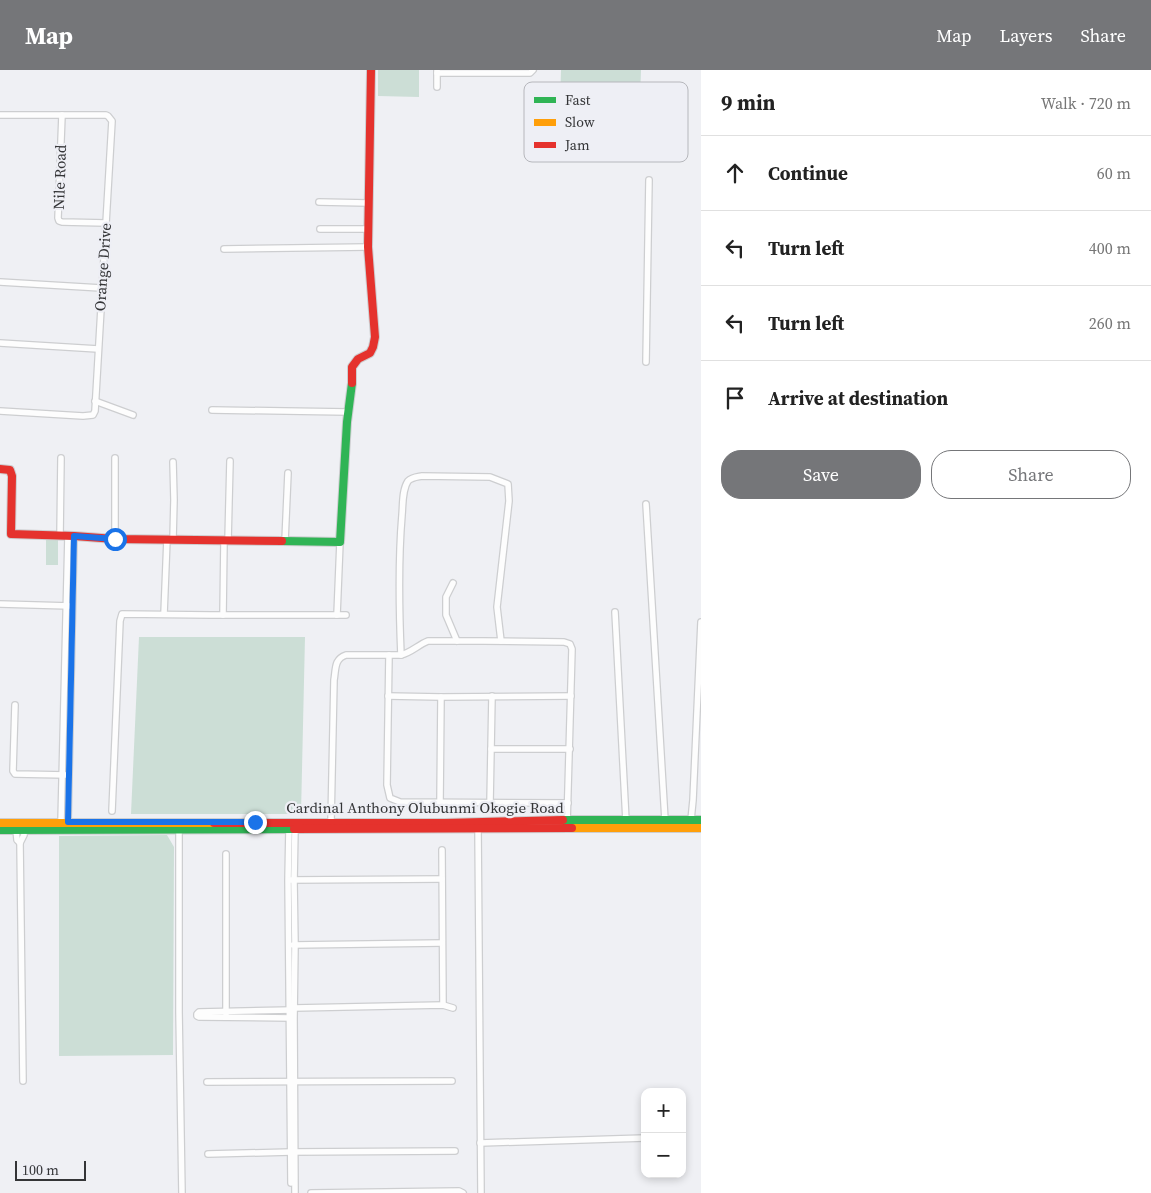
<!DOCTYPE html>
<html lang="en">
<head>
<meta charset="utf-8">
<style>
	:root { --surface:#fff; --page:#f6f6f6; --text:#222; --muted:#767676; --line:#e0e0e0; --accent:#757679 }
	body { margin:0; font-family:"Source Serif 4",serif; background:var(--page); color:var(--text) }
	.controls { position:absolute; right:15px; bottom:15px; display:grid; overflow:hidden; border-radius:10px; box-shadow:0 2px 8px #0003 }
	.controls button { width:45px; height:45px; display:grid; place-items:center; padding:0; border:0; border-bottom:1px solid var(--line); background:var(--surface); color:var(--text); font:25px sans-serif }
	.scale { position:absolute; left:15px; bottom:12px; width:71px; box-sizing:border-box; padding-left:5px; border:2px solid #343537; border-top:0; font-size:14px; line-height:18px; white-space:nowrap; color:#343537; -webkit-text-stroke:4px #eeeff5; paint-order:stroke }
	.stop { position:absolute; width:15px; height:15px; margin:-11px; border:4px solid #1a73e8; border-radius:50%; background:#fff }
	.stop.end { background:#1a73e8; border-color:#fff; box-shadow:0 1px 5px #0008 }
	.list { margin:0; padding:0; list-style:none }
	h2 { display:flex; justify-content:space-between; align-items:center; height:65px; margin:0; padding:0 20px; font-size:21px }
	h2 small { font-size:16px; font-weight:400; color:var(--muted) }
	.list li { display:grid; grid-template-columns:32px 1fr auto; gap:15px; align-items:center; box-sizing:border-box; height:75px; padding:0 20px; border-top:1px solid var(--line) }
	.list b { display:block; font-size:19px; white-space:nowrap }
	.list em { font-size:16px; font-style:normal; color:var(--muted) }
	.actions { display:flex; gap:10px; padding:15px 20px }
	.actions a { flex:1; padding:11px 0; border:1px solid var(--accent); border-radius:20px; text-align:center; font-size:18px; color:var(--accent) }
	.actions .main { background:var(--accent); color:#fff }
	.icon { flex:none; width:28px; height:28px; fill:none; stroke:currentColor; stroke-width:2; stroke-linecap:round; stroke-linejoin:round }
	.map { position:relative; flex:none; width:701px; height:1123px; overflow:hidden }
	header { display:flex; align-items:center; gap:30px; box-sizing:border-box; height:70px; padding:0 25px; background:var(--accent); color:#fff }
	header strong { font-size:24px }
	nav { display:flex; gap:28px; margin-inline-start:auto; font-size:18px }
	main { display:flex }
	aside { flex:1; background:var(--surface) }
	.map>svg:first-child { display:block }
</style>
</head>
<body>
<header>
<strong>Map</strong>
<nav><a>Map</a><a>Layers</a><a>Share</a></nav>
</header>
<main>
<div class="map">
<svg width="701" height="1123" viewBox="0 0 701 1123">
	<rect width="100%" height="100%" fill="#eff0f4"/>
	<!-- green -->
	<g fill="#ccded6">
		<polygon points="378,0 419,0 419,27 378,26"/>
		<polygon points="561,0 641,0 640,29 560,35"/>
		<rect x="46" y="469" width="12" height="26"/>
		<polygon points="139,567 305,567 301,744 131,744"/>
		<polygon points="167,765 174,777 173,985 59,986 59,766"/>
	</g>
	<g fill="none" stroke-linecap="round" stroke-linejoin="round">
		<defs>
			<g id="street">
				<polyline points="437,0 437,17"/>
				<polyline points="437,3 530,3 533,0"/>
				<polyline points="0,45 106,45 108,46 112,51 95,341 93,345 83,346 0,341"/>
				<polyline points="62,45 58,148 59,151 62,152 106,153"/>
				<polyline points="319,132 368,133"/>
				<polyline points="320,159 368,159"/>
				<polyline points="224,179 368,177"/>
				<polyline points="0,212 101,218"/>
				<polyline points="0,273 98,279"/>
				<polyline points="646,292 649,110"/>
				<polyline points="95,331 133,345"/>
				<polyline points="212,340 348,342"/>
				<polyline points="173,392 174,430 173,469"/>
				<polyline points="646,434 665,750"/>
				<polyline points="60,466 61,388"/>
				<polyline points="115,469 115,388"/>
				<polyline points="228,471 230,391"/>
				<polyline points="285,471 288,403"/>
				<polyline points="453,513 446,527 446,545 457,571"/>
				<polyline points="0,534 70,536"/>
				<polyline points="615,542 626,751"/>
				<polyline points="164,544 167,469"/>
				<polyline points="223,545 224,471"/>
				<polyline points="337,545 340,472"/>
				<polyline points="389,585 387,715 390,728 400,732 568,733"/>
				<path d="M401,585C399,538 398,492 402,445C403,434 402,420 408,411C412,407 417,407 422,406L490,407L508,414L509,431L497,537L501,571"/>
				<polyline points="388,626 441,627 571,626"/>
				<polyline points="15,635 13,701 15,704 67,705"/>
				<polyline points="491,679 570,679"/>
				<polyline points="440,732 441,627"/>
				<polyline points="490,733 492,626"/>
				<polyline points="112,741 120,551 122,544 211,545 346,545"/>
				<polyline points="691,750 693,730 701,552"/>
				<polyline points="61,752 68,466"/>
				<polyline points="68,752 74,466"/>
				<path d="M331,752L334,610C336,599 334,589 346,585H401C412,582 418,575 428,571H483L564,572L570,574L572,579L567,754"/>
				<polyline points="16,759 17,770 20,773 23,1011"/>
				<polyline points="179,759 179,942 182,1123"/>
				<polyline points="289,759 288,810 291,1113"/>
				<polyline points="478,759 481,1123"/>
				<polyline points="20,773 24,765 24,759"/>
				<polyline points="442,780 443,935"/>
				<polyline points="226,784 226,944"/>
				<polyline points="290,810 442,809"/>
				<polyline points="293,875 442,873"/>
				<polyline points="294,938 443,935 453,938"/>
				<polyline points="292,948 199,947 197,946 197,944 199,942 292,940"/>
				<polyline points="207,1012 452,1011"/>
				<polyline points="480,1073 645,1068"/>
				<polyline points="208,1084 291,1082 455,1081"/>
				<polyline points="295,1123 294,948 295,875 294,811 295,759"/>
				<polyline points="311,1123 459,1121 463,1123"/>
			</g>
			<g id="fast">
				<polyline points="282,471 340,472 347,352 352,313"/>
				<polyline points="563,750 701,750"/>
				<polyline points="0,760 294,759"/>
			</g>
			<g id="slow">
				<polyline points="0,753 214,753"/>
				<polyline points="572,758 701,758"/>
			</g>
			<g id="jam">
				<polyline points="352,313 352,297 358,289 370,283 373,277 375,267 368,177 371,0"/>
				<polyline points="0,399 10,400 12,406 11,464 74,466 115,469 282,471"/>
				<polyline points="214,753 445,753 563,750"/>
				<polyline points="294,759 572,758"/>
			</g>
		</defs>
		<!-- street casing -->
		<use href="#street" stroke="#cdced0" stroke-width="8"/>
		<!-- fast casing -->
		<use href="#fast" stroke="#cdced0" stroke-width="10"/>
		<!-- slow casing -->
		<use href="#slow" stroke="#cdced0" stroke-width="10"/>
		<!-- jam casing -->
		<use href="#jam" stroke="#cdced0" stroke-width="10"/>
		<!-- street -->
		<use href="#street" stroke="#fdfdfd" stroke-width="5.5"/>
		<!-- fast -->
		<use href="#fast" stroke="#30b455" stroke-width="8"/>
		<!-- slow -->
		<use href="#slow" stroke="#ff9f0a" stroke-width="8"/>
		<!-- jam -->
		<use href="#jam" stroke="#e5322d" stroke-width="8"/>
	</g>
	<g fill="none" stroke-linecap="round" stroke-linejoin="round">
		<!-- route -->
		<polyline stroke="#1a73e8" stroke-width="6" points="115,469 74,466 68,752 255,752"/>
	</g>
	<g text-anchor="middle" stroke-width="4.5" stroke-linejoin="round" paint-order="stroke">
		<!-- street labels -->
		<g font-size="15" fill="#343537" stroke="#eeeff5">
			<text transform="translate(60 107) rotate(-88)" y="5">Nile Road</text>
			<text transform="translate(103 197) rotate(-86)" y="5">Orange Drive</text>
			<text x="425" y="743">Cardinal Anthony Olubunmi Okogie Road</text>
		</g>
	</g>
	<!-- legend -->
	<rect x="524" y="12" width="164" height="80" rx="8" fill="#eeeff5" stroke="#b6b7bc" stroke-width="1"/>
	<rect x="534" y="27" width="22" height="6" fill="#30b455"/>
	<rect x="534" y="49" width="22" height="7" fill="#ff9f0a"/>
	<rect x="534" y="72" width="22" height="6" fill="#e5322d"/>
	<g font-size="14" fill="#343537">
		<text x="565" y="35">Fast</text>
		<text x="565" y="57">Slow</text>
		<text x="565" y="80">Jam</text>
	</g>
</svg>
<div class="controls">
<button>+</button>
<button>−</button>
</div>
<div class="scale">100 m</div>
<div class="stop" style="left:115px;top:469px"></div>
<div class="stop end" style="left:255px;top:752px"></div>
</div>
<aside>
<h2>9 min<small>Walk · 720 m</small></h2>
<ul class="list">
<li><svg class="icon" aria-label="ahead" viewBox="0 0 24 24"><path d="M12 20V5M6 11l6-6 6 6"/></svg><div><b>Continue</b></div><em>60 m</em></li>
<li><svg class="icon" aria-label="left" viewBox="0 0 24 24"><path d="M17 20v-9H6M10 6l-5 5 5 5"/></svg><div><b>Turn left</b></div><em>400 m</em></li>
<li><svg class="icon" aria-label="left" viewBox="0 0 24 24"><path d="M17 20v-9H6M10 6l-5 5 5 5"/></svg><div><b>Turn left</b></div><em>260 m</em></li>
<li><svg class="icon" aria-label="arrive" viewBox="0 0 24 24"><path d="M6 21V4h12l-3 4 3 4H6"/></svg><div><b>Arrive at destination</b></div></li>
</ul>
<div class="actions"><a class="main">Save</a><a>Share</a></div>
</aside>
</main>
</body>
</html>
